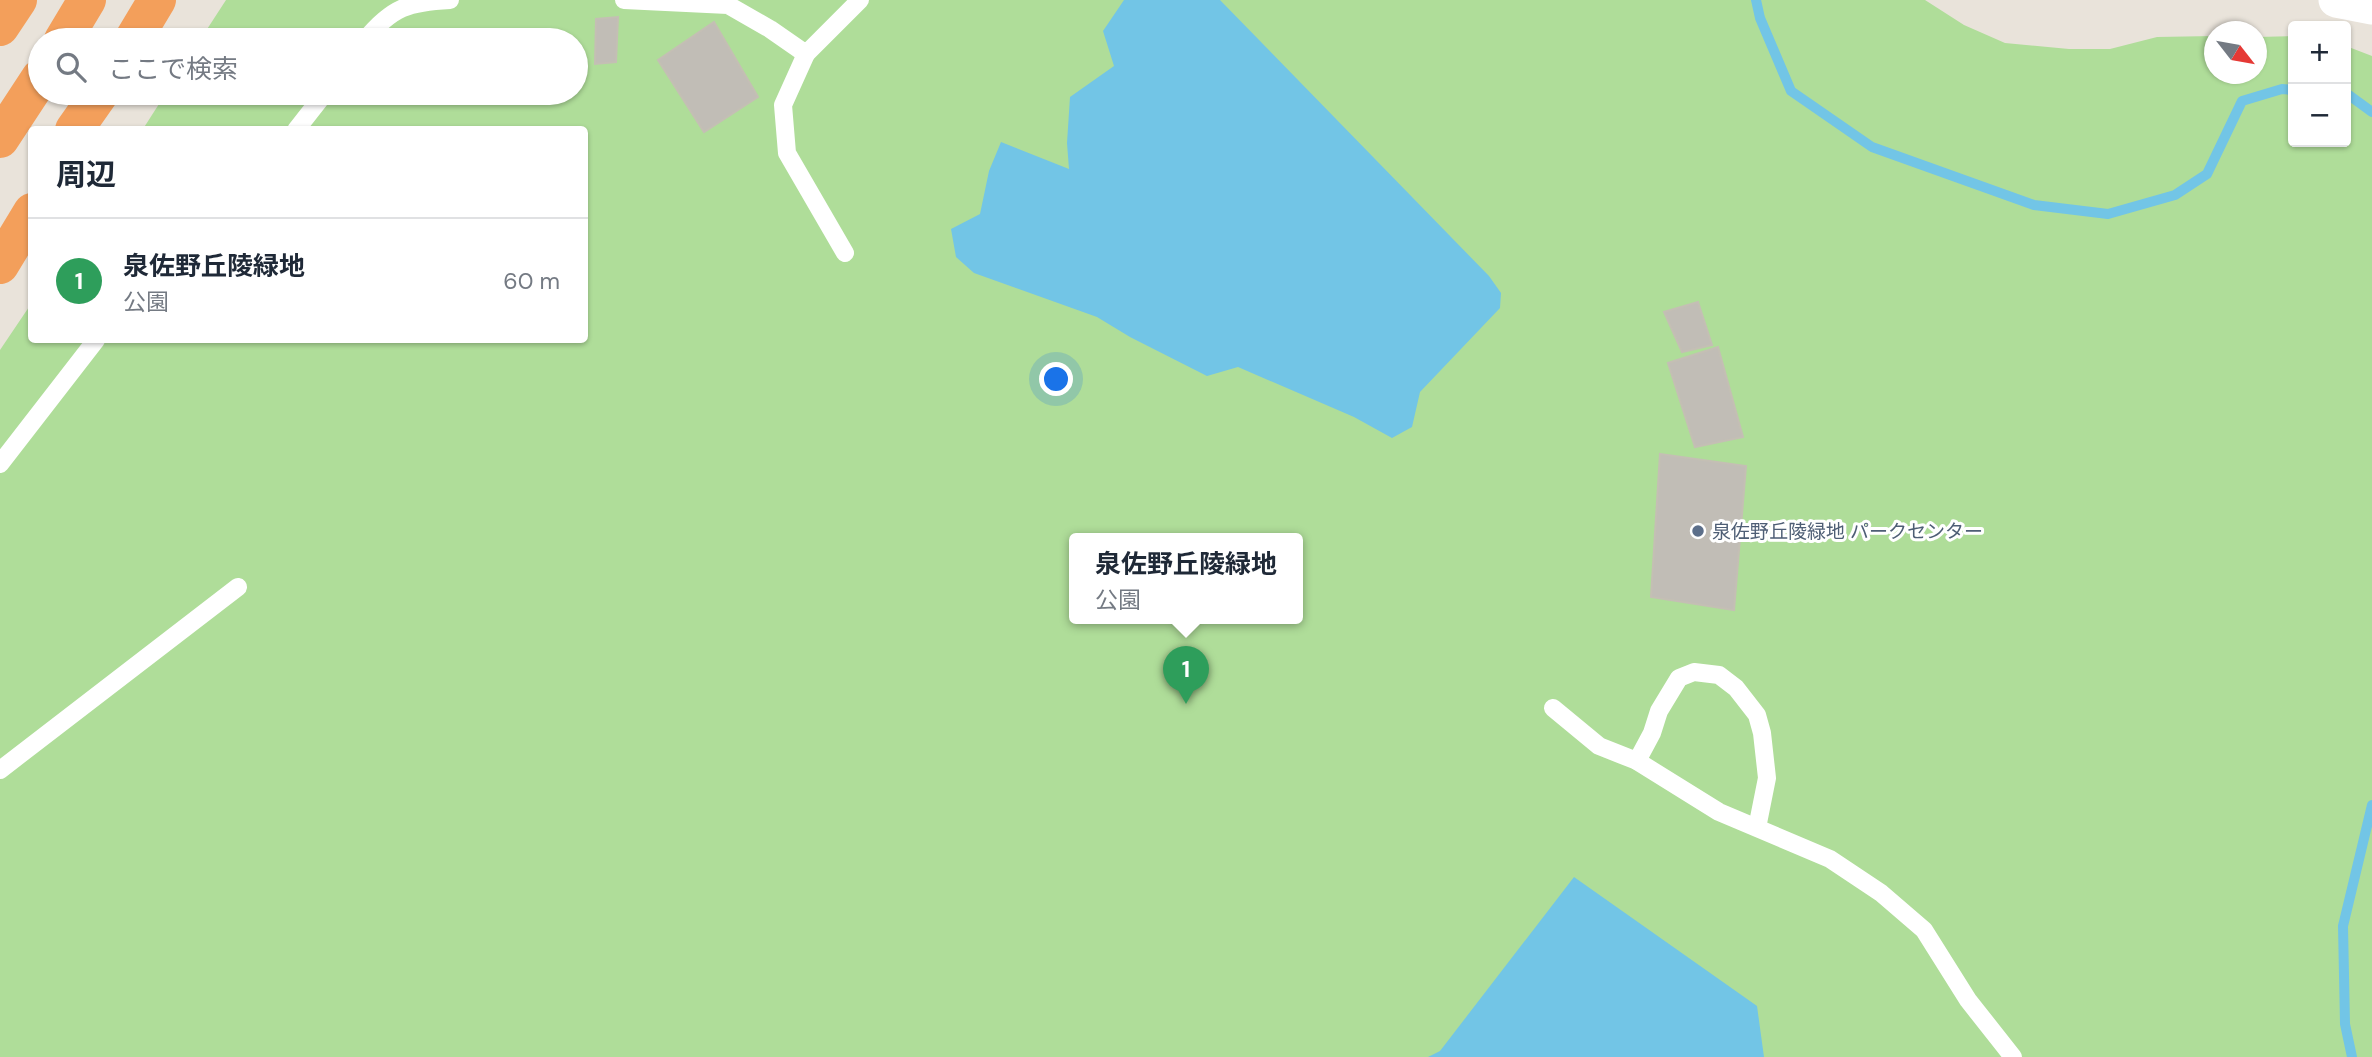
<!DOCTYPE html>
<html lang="ja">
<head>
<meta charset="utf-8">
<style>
	:root { --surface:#fff; --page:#f2f2f3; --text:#1f2937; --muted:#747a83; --line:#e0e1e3; --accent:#0f766e }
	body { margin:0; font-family:"DM Sans","Noto Sans JP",sans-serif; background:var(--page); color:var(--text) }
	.controls { position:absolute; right:21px; top:21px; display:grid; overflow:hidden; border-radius:7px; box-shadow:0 2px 5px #0004 }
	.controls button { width:63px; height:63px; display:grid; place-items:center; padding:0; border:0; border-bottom:2px solid var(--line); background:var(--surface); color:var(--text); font:35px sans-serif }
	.compass { position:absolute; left:2204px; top:21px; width:63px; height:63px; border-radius:50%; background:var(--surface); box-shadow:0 2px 5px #0004; rotate:121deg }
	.you { position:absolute; left:1057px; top:380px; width:24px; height:24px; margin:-18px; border:5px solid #fff; border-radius:50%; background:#1a73e8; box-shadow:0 0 0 10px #1a73e833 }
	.badge { display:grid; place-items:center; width:46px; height:46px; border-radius:50%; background:var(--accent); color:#fff; font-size:23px; font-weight:700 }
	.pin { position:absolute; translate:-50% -58px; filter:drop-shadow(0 2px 4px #0008) }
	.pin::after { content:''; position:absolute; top:37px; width:24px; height:21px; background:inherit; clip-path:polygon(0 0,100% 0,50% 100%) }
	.popup { position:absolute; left:1069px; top:533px; width:234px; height:91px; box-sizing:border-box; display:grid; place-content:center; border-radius:7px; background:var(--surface); filter:drop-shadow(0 2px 5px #0005); font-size:23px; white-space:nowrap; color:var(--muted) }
	.popup b { font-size:26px; color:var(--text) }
	.popup::after { content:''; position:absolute; left:50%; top:100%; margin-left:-14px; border:14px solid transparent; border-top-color:var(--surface) }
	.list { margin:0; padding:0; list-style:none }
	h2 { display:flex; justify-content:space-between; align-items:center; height:91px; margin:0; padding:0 28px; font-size:30px }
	h2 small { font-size:23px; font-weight:400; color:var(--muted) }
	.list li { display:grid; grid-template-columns:46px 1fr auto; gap:21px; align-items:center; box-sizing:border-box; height:126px; padding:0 28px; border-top:2px solid var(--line) }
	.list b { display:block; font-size:26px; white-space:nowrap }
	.list p { margin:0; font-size:23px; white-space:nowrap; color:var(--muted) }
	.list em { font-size:23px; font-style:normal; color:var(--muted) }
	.icon { flex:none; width:38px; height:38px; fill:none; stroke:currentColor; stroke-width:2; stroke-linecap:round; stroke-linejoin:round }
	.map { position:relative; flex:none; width:2372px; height:1057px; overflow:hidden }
	.search { position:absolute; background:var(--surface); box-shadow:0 2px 5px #0004; left:28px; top:28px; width:560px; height:77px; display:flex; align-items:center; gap:18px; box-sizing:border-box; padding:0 24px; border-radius:38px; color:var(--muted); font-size:26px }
	.panel { position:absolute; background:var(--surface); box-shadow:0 2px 5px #0004; left:28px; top:126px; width:560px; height:217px; border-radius:7px }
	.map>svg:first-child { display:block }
</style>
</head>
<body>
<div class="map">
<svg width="2372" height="1057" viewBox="0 0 2372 1057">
	<rect width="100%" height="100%" fill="#e9e3da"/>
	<!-- green -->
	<path fill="#afdd99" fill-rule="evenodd" d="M226,0H1925L1964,25L2005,43L2069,49H2110L2157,37L2214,36V74H2256L2257,37L2293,36V142H2346V46L2372,56V1057H0V350L31,304L32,340H584V130L143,129L166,93H576V40H200ZM1074,538H1298V618H1074Z"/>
	<!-- water -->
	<g fill="#72c5e6">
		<polygon points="1124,0 1220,0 1489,276 1501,293 1500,308 1420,392 1412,427 1392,438 1354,417 1238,367 1207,376 1130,337 1097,317 974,273 956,257 951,229 980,214 989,171 1001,142 1069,169 1067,143 1070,97 1114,66 1103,31"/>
		<polygon points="1574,877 1757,1006 1764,1057 1428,1057 1440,1051"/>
	</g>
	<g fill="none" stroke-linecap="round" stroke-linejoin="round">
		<!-- stream -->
		<g stroke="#72c5e6" stroke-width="10">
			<polyline points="1756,0 1760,18 1791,91 1872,147 2034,205 2108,214 2175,195 2207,174 2242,101 2282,89 2293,90"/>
			<polyline points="2346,93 2372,112"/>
			<polyline points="2352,1057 2345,1024 2343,926 2372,805"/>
		</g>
	</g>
	<!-- building -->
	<g fill="#c1bdb6" stroke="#c4bfb4" stroke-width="2">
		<polygon points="618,17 616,62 595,64 596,19"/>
		<polygon points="714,22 758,97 704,132 658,60"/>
		<polygon points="1698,302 1712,345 1682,352 1664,312"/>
		<polygon points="1718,347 1743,437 1695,447 1668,363"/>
		<polygon points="1660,454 1746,466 1734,610 1651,597"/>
	</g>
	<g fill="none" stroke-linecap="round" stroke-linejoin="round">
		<!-- service -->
		<g stroke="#fff" stroke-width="18">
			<polyline points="624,0 728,5 770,29 806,54 860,0"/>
			<path d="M365,40C392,7 409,2 450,0"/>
			<polyline points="806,54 783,105 787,153 845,253"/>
			<polyline points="296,130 325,93"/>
			<polyline points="0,464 96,340"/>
			<polyline points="1553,708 1599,746 1637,761"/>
			<polyline points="0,770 238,587"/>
			<polyline points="1757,828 1767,778 1762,733 1757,715 1736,688 1719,675 1694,672 1679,678 1659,711 1652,733 1637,761 1719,812 1830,859 1881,893 1924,930 1968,1000 2013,1057"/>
		</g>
		<!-- minor -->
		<polyline stroke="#fff" stroke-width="35" points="2336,0 2372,7"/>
		<!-- motorway -->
		<g stroke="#f39f5b" stroke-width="38">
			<polyline points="0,27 18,0"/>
			<polyline points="63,40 87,0"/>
			<polyline points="133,40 157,0"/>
			<polyline points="74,130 100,93"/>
			<polyline points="0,139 40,78"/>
			<polyline points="0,265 32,212"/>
		</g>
	</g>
	<!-- markers -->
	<circle fill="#5c6f8a" stroke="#fff" stroke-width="2.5" cx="1698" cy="531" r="7"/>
	<g text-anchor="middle" stroke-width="6" stroke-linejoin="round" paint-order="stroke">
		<!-- service labels -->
		<g font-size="19" fill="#4e5e75" stroke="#fff" text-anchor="start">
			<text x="1712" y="538">泉佐野丘陵緑地 パークセンター</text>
		</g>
	</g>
</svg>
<div class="controls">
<button>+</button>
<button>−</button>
</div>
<svg class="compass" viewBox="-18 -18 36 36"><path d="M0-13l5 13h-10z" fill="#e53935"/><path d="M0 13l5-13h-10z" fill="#747a83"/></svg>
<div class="you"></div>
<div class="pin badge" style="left:1186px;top:704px;background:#2e9e5b">1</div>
<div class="popup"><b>泉佐野丘陵緑地</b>公園</div>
<div class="search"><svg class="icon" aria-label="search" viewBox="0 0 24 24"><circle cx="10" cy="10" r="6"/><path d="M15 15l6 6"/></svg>ここで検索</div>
<section class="panel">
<h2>周辺<small></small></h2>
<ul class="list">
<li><span class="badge" style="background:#2e9e5b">1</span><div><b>泉佐野丘陵緑地</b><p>公園</p></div><em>60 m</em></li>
</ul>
</section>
</div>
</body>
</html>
